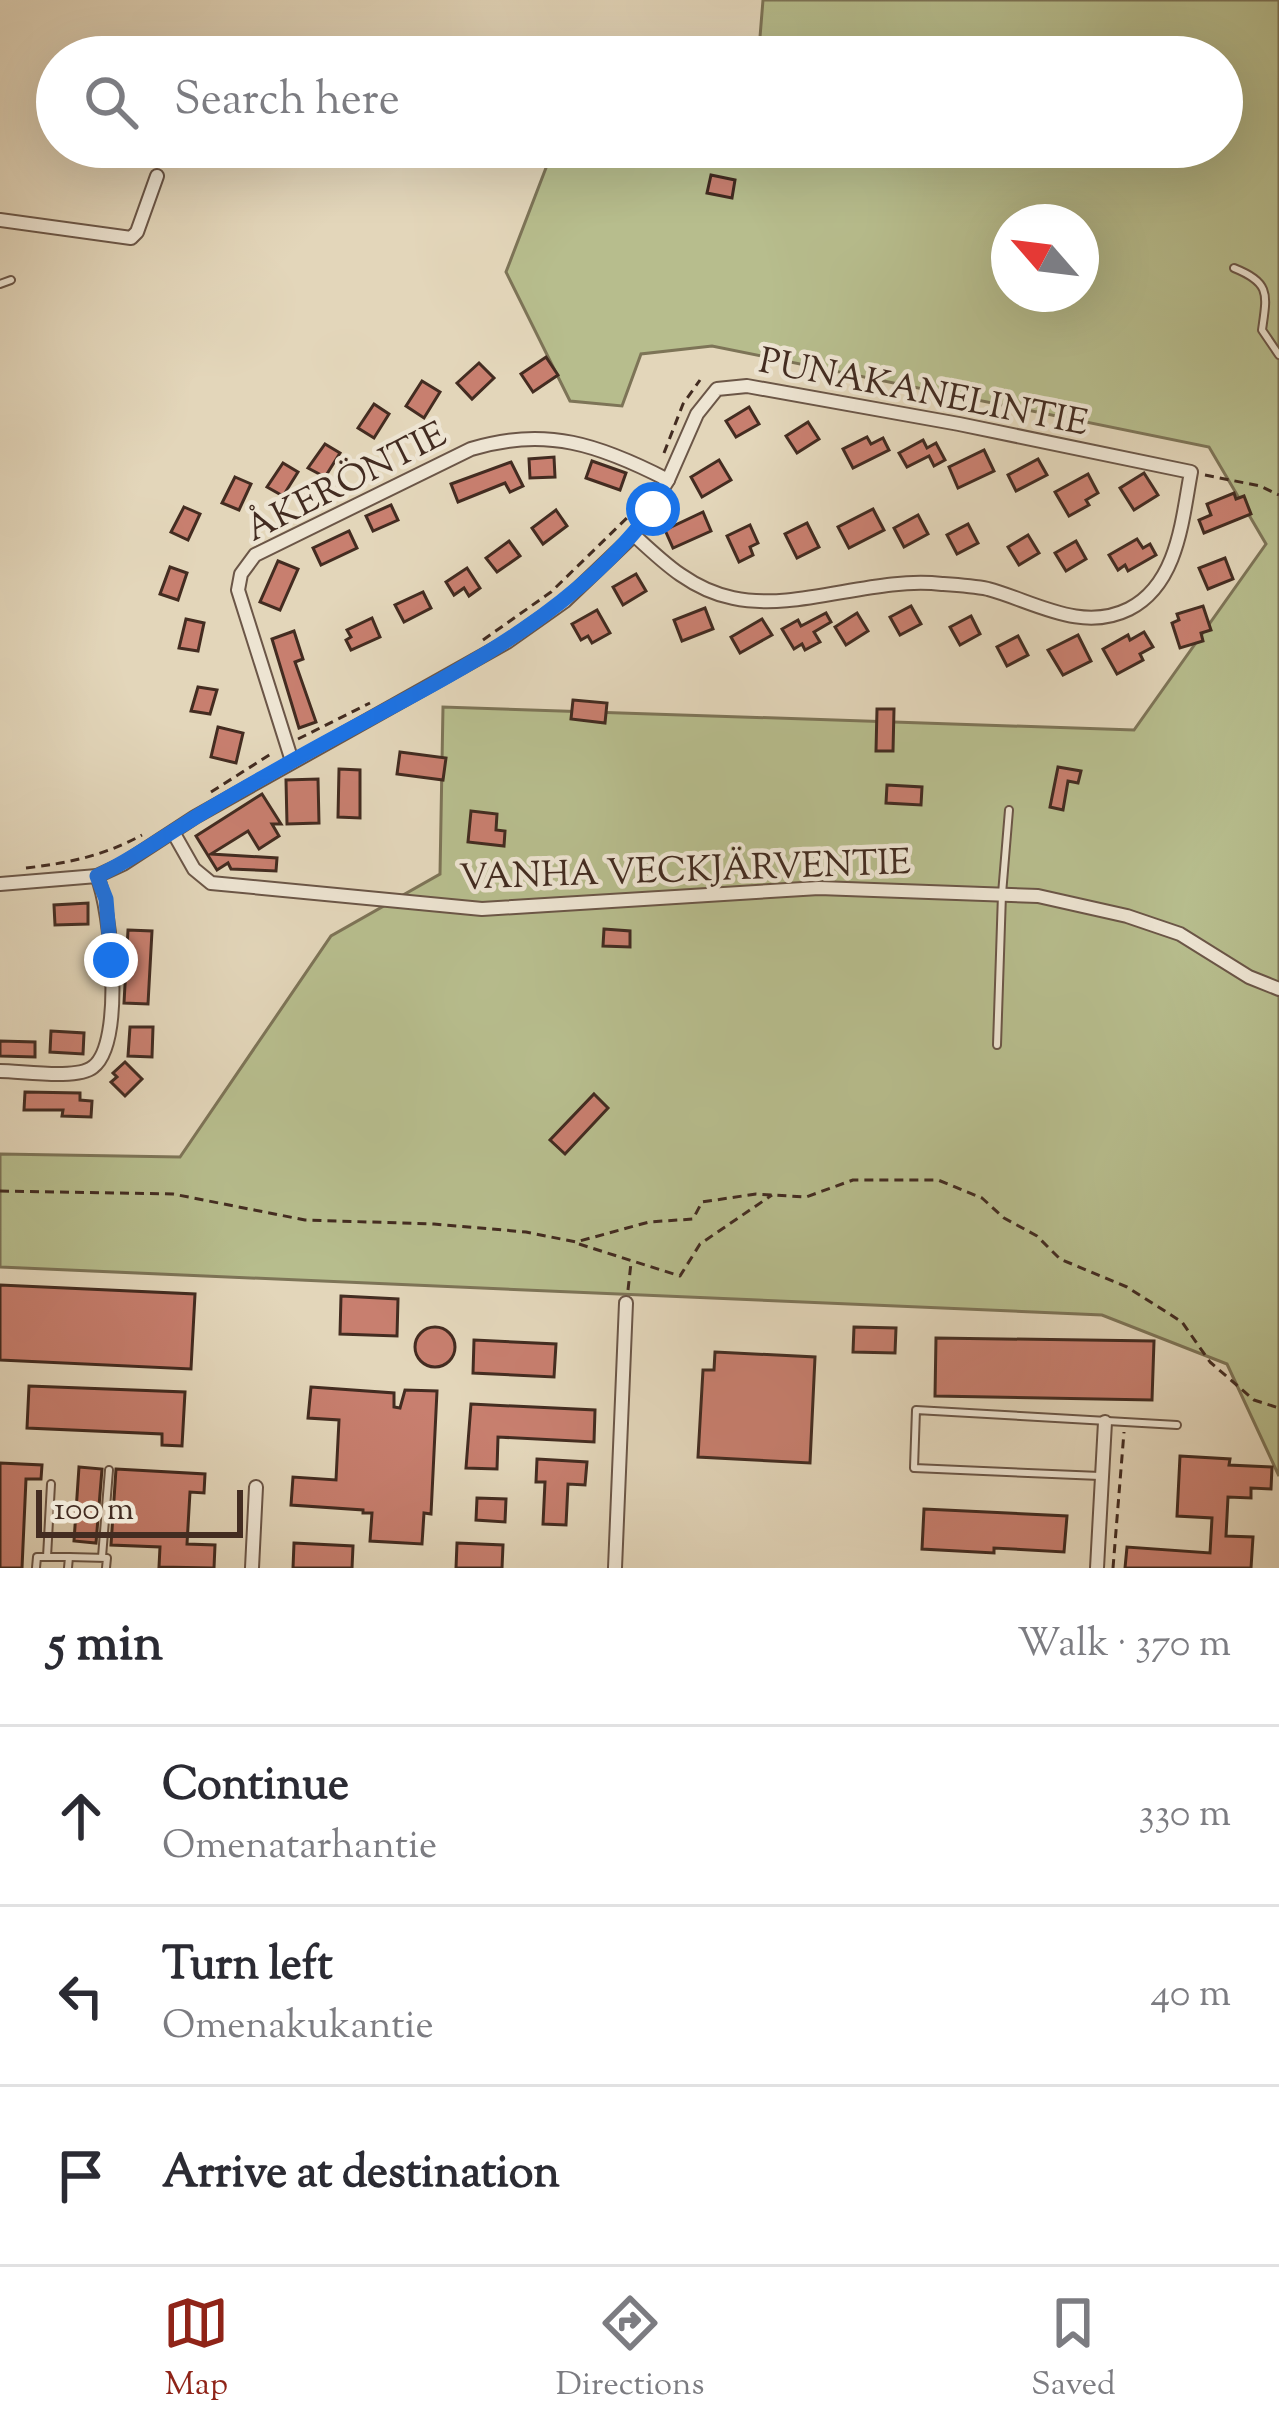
<!DOCTYPE html>
<html lang="en">
<head>
<meta charset="utf-8">
<style>
	:root { --surface:#fff; --page:#f2f2f3; --text:#2b2b33; --muted:#7c7c81; --line:#e1e1e2; --accent:#8f2418 }
	body { margin:0; font-family:"Sorts Mill Goudy",serif; background:var(--page); color:var(--text) }
	.compass { position:absolute; left:991px; top:204px; width:108px; height:108px; border-radius:50%; background:var(--surface); box-shadow:0 12px 48px #0002; rotate:298deg }
	.scale { position:absolute; left:36px; bottom:30px; width:207px; box-sizing:border-box; padding-left:12px; border:6px solid #432c21; border-top:0; font-size:33px; line-height:42px; white-space:nowrap; color:#432c21; -webkit-text-stroke:9px #ede4d2; paint-order:stroke }
	.stop { position:absolute; width:36px; height:36px; margin:-27px; border:9px solid #1a73e8; border-radius:50%; background:#fff }
	.stop.end { background:#1a73e8; border-color:#fff; box-shadow:0 3px 12px #0008 }
	.list { margin:0; padding:0; list-style:none }
	h2 { display:flex; justify-content:space-between; align-items:center; height:156px; margin:0; padding:0 48px; font-size:51px }
	h2 small { font-size:39px; font-weight:400; color:var(--muted) }
	.list li { display:grid; grid-template-columns:78px 1fr auto; gap:36px; align-items:center; box-sizing:border-box; height:180px; padding:0 48px; border-top:3px solid var(--line) }
	.list b { display:block; font-size:45px; white-space:nowrap }
	.list p { margin:0; font-size:39px; white-space:nowrap; color:var(--muted) }
	.list em { font-size:39px; font-style:normal; color:var(--muted) }
	.icon { flex:none; width:66px; height:66px; fill:none; stroke:currentColor; stroke-width:2; stroke-linecap:round; stroke-linejoin:round }
	.map { position:relative; flex:none; width:1279px; height:1568px; overflow:hidden }
	.search { position:absolute; background:var(--surface); box-shadow:0 12px 48px #0002; left:36px; right:36px; top:36px; height:132px; display:flex; align-items:center; gap:30px; box-sizing:border-box; padding:0 42px; border-radius:66px; color:var(--muted); font-size:45px }
	.sheet { height:696px; background:var(--surface) }
	nav { display:flex; justify-content:space-around; align-items:center; box-sizing:border-box; height:168px; border-top:3px solid var(--line); background:var(--surface); font-size:33px; color:var(--muted) }
	nav a { display:grid; justify-items:center; gap:6px }
	nav .on { color:var(--accent) }
	.map>svg:first-child { display:block }
</style>
</head>
<body>
<div class="map">
<svg width="1279" height="1568" viewBox="0 0 1279 1568">
	<rect width="100%" height="100%" fill="#e3d6ba"/>
	<filter id="stains"><feTurbulence type="fractalNoise" baseFrequency=".00167" numOctaves="4"/><feColorMatrix values="0 0 0 0 .2 0 0 0 0 .09 0 0 0 0 .02 0 0 0 .5 -.17"/></filter>
	<radialGradient id="worn" r=".72"><stop offset=".6" stop-color="#630" stop-opacity="0"/><stop offset="1" stop-color="#630" stop-opacity=".3"/></radialGradient>
	<!-- green -->
	<path fill="#b7bd8d" stroke="#7d7457" stroke-width="3" fill-rule="evenodd" d="M763,0H1279V1476L1227,1364L1102,1315L0,1267V1154L180,1157L331,936L440,874L443,707L1134,730L1266,544L1209,447L712,346L641,354L622,406L570,401L506,272L554,147H1222V57H705L760,37ZM1009,222H1081V294H1009Z"/>
	<!-- building -->
	<g fill="#c87f6f" stroke="#432c21" stroke-width="3">
		<polygon points="711,175 735,180 732,198 707,193"/>
		<polygon points="546,357 558,375 533,392 521,374"/>
		<polygon points="479,363 494,378 472,399 457,383"/>
		<polygon points="422,381 440,392 424,418 406,406"/>
		<polygon points="374,404 389,414 374,438 358,428"/>
		<polygon points="749,407 759,424 736,437 726,421"/>
		<polygon points="808,422 819,439 797,453 786,436"/>
		<polygon points="867,437 871,444 883,438 889,450 853,468 843,449"/>
		<polygon points="923,440 927,448 936,443 945,460 934,466 929,456 907,467 899,453"/>
		<polygon points="325,444 340,453 325,477 308,468"/>
		<polygon points="984,450 994,471 958,488 949,467"/>
		<polygon points="554,457 555,477 530,478 529,459"/>
		<polygon points="1038,459 1047,475 1016,491 1008,475"/>
		<polygon points="719,460 731,480 702,497 691,477"/>
		<polygon points="592,461 626,473 620,490 586,478"/>
		<polygon points="511,462 523,486 510,492 505,483 458,502 451,484"/>
		<polygon points="283,463 298,472 283,496 267,487"/>
		<polygon points="1144,473 1158,495 1134,510 1120,488"/>
		<polygon points="1088,474 1098,493 1086,500 1089,505 1069,516 1055,492"/>
		<polygon points="235,477 251,484 239,510 222,503"/>
		<polygon points="1234,493 1236,499 1244,496 1251,514 1204,533 1199,520 1211,515 1207,504"/>
		<polygon points="391,505 398,520 373,531 366,516"/>
		<polygon points="184,507 200,514 188,540 171,532"/>
		<polygon points="873,509 884,530 849,548 838,527"/>
		<polygon points="556,510 567,526 543,544 532,528"/>
		<polygon points="703,512 711,531 673,548 665,530"/>
		<polygon points="918,515 928,534 904,547 894,528"/>
		<polygon points="807,523 819,547 797,558 785,534"/>
		<polygon points="968,524 978,543 957,554 947,535"/>
		<polygon points="750,525 758,543 750,547 753,555 739,562 727,536"/>
		<polygon points="349,531 357,548 321,565 313,548"/>
		<polygon points="1028,535 1039,553 1019,565 1008,547"/>
		<polygon points="1137,539 1143,548 1150,544 1156,555 1128,571 1125,565 1118,570 1109,555"/>
		<polygon points="509,541 520,556 497,572 486,558"/>
		<polygon points="1076,541 1086,559 1066,571 1055,553"/>
		<polygon points="1225,558 1233,579 1208,589 1199,568"/>
		<polygon points="278,561 298,569 280,610 260,602"/>
		<polygon points="170,567 187,573 178,600 160,594"/>
		<polygon points="467,568 480,588 469,596 464,588 454,595 446,582"/>
		<polygon points="636,574 646,591 623,605 613,587"/>
		<polygon points="423,592 431,608 404,622 395,605"/>
		<polygon points="911,606 921,624 900,635 890,617"/>
		<polygon points="1203,606 1211,630 1201,633 1203,641 1180,648 1172,623 1179,620 1177,614"/>
		<polygon points="705,608 713,629 682,641 674,620"/>
		<polygon points="597,610 610,633 592,643 588,636 581,640 572,624"/>
		<polygon points="826,613 831,622 814,632 820,642 805,650 802,644 794,649 782,629 798,620 801,626"/>
		<polygon points="857,613 868,631 846,645 835,627"/>
		<polygon points="971,616 980,634 960,645 950,627"/>
		<polygon points="372,618 380,637 351,650 346,640 351,637 347,630"/>
		<polygon points="186,619 204,623 198,651 179,648"/>
		<polygon points="762,619 772,635 740,653 731,637"/>
		<polygon points="294,631 303,659 295,662 316,722 299,728 272,639"/>
		<polygon points="1144,632 1153,647 1140,654 1143,660 1117,674 1103,649 1128,635 1130,640"/>
		<polygon points="1078,635 1091,661 1063,675 1048,650"/>
		<polygon points="1018,636 1028,655 1007,666 997,647"/>
		<polygon points="198,687 217,690 210,714 191,711"/>
		<polygon points="573,700 607,703 605,723 571,719"/>
		<polygon points="877,709 894,709 893,751 876,751"/>
		<polygon points="218,727 243,733 236,763 211,757"/>
		<polygon points="400,752 446,758 443,780 397,774"/>
		<polygon points="1058,767 1081,771 1078,783 1068,781 1063,810 1050,807"/>
		<polygon points="339,769 360,770 360,818 338,817"/>
		<polygon points="318,779 319,823 287,824 286,780"/>
		<polygon points="887,785 922,787 921,805 886,803"/>
		<polygon points="262,794 281,824 272,824 279,836 259,849 248,831 211,854 277,858 276,871 231,869 228,863 217,870 196,836"/>
		<polygon points="471,811 497,814 496,830 505,831 504,846 468,842"/>
		<polygon points="88,903 88,924 55,925 54,905"/>
		<polygon points="604,929 630,931 630,947 603,946"/>
		<polygon points="128,930 152,931 148,1004 124,1003"/>
		<polygon points="130,1027 153,1027 152,1057 128,1056"/>
		<polygon points="51,1031 84,1033 83,1054 50,1052"/>
		<polygon points="0,1041 35,1042 35,1057 0,1056"/>
		<polygon points="125,1062 142,1079 125,1096 111,1082 117,1077 113,1073"/>
		<polygon points="25,1092 80,1093 80,1100 92,1101 91,1117 62,1116 63,1110 24,1110"/>
		<polygon points="594,1094 608,1108 565,1154 550,1140"/>
		<polygon points="0,1285 195,1294 191,1369 0,1360"/>
		<polygon points="341,1296 398,1299 397,1336 340,1334"/>
		<polygon points="854,1327 896,1328 895,1353 853,1352"/>
		<circle cx="435" cy="1347" r="20"/>
		<polygon points="936,1338 1154,1341 1152,1400 935,1396"/>
		<polygon points="474,1340 556,1344 554,1377 473,1373"/>
		<polygon points="715,1352 815,1357 810,1463 698,1457 703,1370 714,1370"/>
		<polygon points="29,1386 185,1392 182,1446 162,1445 162,1434 27,1428"/>
		<polygon points="311,1387 394,1393 394,1407 400,1408 405,1390 437,1391 431,1514 424,1513 422,1544 370,1541 372,1513 363,1513 363,1510 291,1505 293,1477 336,1480 339,1420 308,1418"/>
		<polygon points="471,1404 595,1410 594,1442 498,1437 497,1469 466,1468"/>
		<polygon points="1180,1456 1230,1459 1229,1465 1272,1467 1271,1489 1251,1488 1251,1498 1228,1497 1226,1536 1253,1537 1251,1568 1125,1568 1127,1547 1210,1553 1212,1518 1177,1516"/>
		<polygon points="537,1459 587,1462 585,1485 568,1484 566,1525 543,1524 545,1482 536,1482"/>
		<polygon points="0,1463 42,1465 41,1479 26,1479 22,1568 0,1568"/>
		<polygon points="79,1467 102,1469 96,1543 74,1541"/>
		<polygon points="116,1469 205,1474 204,1493 190,1492 187,1544 215,1545 214,1568 159,1567 160,1547 111,1545"/>
		<polygon points="477,1498 506,1499 505,1522 476,1520"/>
		<polygon points="924,1509 1067,1516 1064,1552 994,1548 994,1553 922,1549"/>
		<polygon points="294,1543 353,1546 352,1568 293,1568"/>
		<polygon points="457,1543 503,1545 502,1568 456,1568"/>
	</g>
	<g fill="none" stroke-linecap="round" stroke-linejoin="round">
		<defs>
			<g id="service">
				<path d="M1234,268C1271,283 1267,294 1262,330L1279,355"/>
				<polyline points="0,284 11,280"/>
				<polyline points="997,1045 1002,894 1009,810"/>
				<polyline points="1100,1476 914,1468 916,1410 1177,1425"/>
				<polyline points="47,1557 51,1484"/>
				<polyline points="69,1557 107,1558 106,1568"/>
				<polyline points="102,1557 109,1470"/>
				<polyline points="36,1568 37,1557 69,1557 68,1568"/>
			</g>
			<g id="minor">
				<polyline points="0,220 131,238 137,232 157,176"/>
				<path d="M292,761L238,590L241,574L255,555L471,449C546,426 600,445 668,480"/>
				<polyline points="173,832 194,869 211,883 482,909 819,888 1038,896 1127,916 1180,934 1249,977 1279,989"/>
				<path d="M0,884L97,876L123,864L195,817L507,642L565,601L634,535L668,480L697,414L717,389L747,386L959,424L1191,472C1182,520 1178,584 1129,609C1081,633 1033,601 988,589C973,586 957,585 942,584C872,576 799,612 733,598C692,590 663,562 634,535"/>
				<path d="M0,1071C22,1071 77,1080 93,1067C125,1043 111,910 97,876"/>
				<polyline points="252,1568 256,1487"/>
				<polyline points="615,1568 626,1303"/>
				<polyline points="1097,1568 1105,1422"/>
			</g>
		</defs>
		<!-- service casing -->
		<use href="#service" stroke="#6b5647" stroke-width="10"/>
		<!-- minor casing -->
		<use href="#minor" stroke="#6b5647" stroke-width="16"/>
		<!-- path -->
		<g stroke="#432c21" stroke-width="3" stroke-dasharray="9 6" stroke-linecap="butt">
			<polyline points="664,453 683,404 700,380"/>
			<polyline points="1205,475 1260,486 1279,495"/>
			<polyline points="483,640 551,592 631,514"/>
			<polyline points="298,739 370,703"/>
			<polyline points="211,792 274,752"/>
			<path d="M26,868C69,863 103,856 142,835"/>
			<polyline points="0,1191 173,1194 305,1220 434,1224 526,1232 576,1242 649,1222 693,1219 702,1202 756,1194 806,1197 853,1180 938,1180 982,1198 1004,1218 1037,1236 1060,1259 1127,1287 1182,1322 1210,1362 1254,1400 1279,1408"/>
			<polyline points="579,1244 680,1276 700,1244 772,1195"/>
			<polyline points="628,1290 631,1263"/>
			<polyline points="1113,1568 1124,1432"/>
		</g>
		<!-- service -->
		<use href="#service" stroke="#ede4d2" stroke-width="6"/>
		<!-- minor -->
		<use href="#minor" stroke="#ede4d2" stroke-width="12"/>
	</g>
	<g fill="none" stroke-linecap="round" stroke-linejoin="round">
		<!-- route -->
		<path stroke="#1a73e8" stroke-width="15" d="M111,960L106,899L97,876C128,862 154,843 183,825C217,803 252,784 287,764C416,690 561,632 653,509"/>
	</g>
	<g text-anchor="middle" stroke-width="9" stroke-linejoin="round" paint-order="stroke">
		<!-- street labels -->
		<g font-size="36" fill="#432c21" stroke="#ede4d2">
			<text transform="translate(924 390) rotate(11)" y="13">PUNAKANELINTIE</text>
			<text transform="translate(345 480) rotate(-27)" y="13">ÅKERÖNTIE</text>
			<text transform="translate(685 868) rotate(-2)" y="13">VANHA VECKJÄRVENTIE</text>
		</g>
	</g>
	<rect width="100%" height="100%" filter="url(#stains)"/>
	<rect width="100%" height="100%" fill="url(#worn)"/>
</svg>
<svg class="compass" viewBox="-18 -18 36 36"><path d="M0-13l5 13h-10z" fill="#e53935"/><path d="M0 13l5-13h-10z" fill="#7c7c81"/></svg>
<div class="scale">100 m</div>
<div class="stop" style="left:653px;top:509px"></div>
<div class="stop end" style="left:111px;top:960px"></div>
<div class="search"><svg class="icon" aria-label="search" viewBox="0 0 24 24"><circle cx="10" cy="10" r="6"/><path d="M15 15l6 6"/></svg>Search here</div>
</div>
<section class="sheet">
<h2>5 min<small>Walk · 370 m</small></h2>
<ul class="list">
<li><svg class="icon" aria-label="ahead" viewBox="0 0 24 24"><path d="M12 20V5M6 11l6-6 6 6"/></svg><div><b>Continue</b><p>Omenatarhantie</p></div><em>330 m</em></li>
<li><svg class="icon" aria-label="left" viewBox="0 0 24 24"><path d="M17 20v-9H6M10 6l-5 5 5 5"/></svg><div><b>Turn left</b><p>Omenakukantie</p></div><em>40 m</em></li>
<li><svg class="icon" aria-label="arrive" viewBox="0 0 24 24"><path d="M6 21V4h12l-3 4 3 4H6"/></svg><div><b>Arrive at destination</b></div></li>
</ul>
</section>
<nav>
<a class="on"><svg class="icon" aria-label="map" viewBox="0 0 24 24"><path d="M3 6l6-2 6 2 6-2v14l-6 2-6-2-6 2zM9 4v14M15 6v14"/></svg>Map</a>
<a><svg class="icon" aria-label="directions" viewBox="0 0 24 24"><path d="M12 3l9 9-9 9-9-9zM9 14v-3h6M13 9l2 2-2 2"/></svg>Directions</a>
<a><svg class="icon" aria-label="saved" viewBox="0 0 24 24"><path d="M7 4h10v16l-5-4-5 4z"/></svg>Saved</a>
</nav>
</body>
</html>
